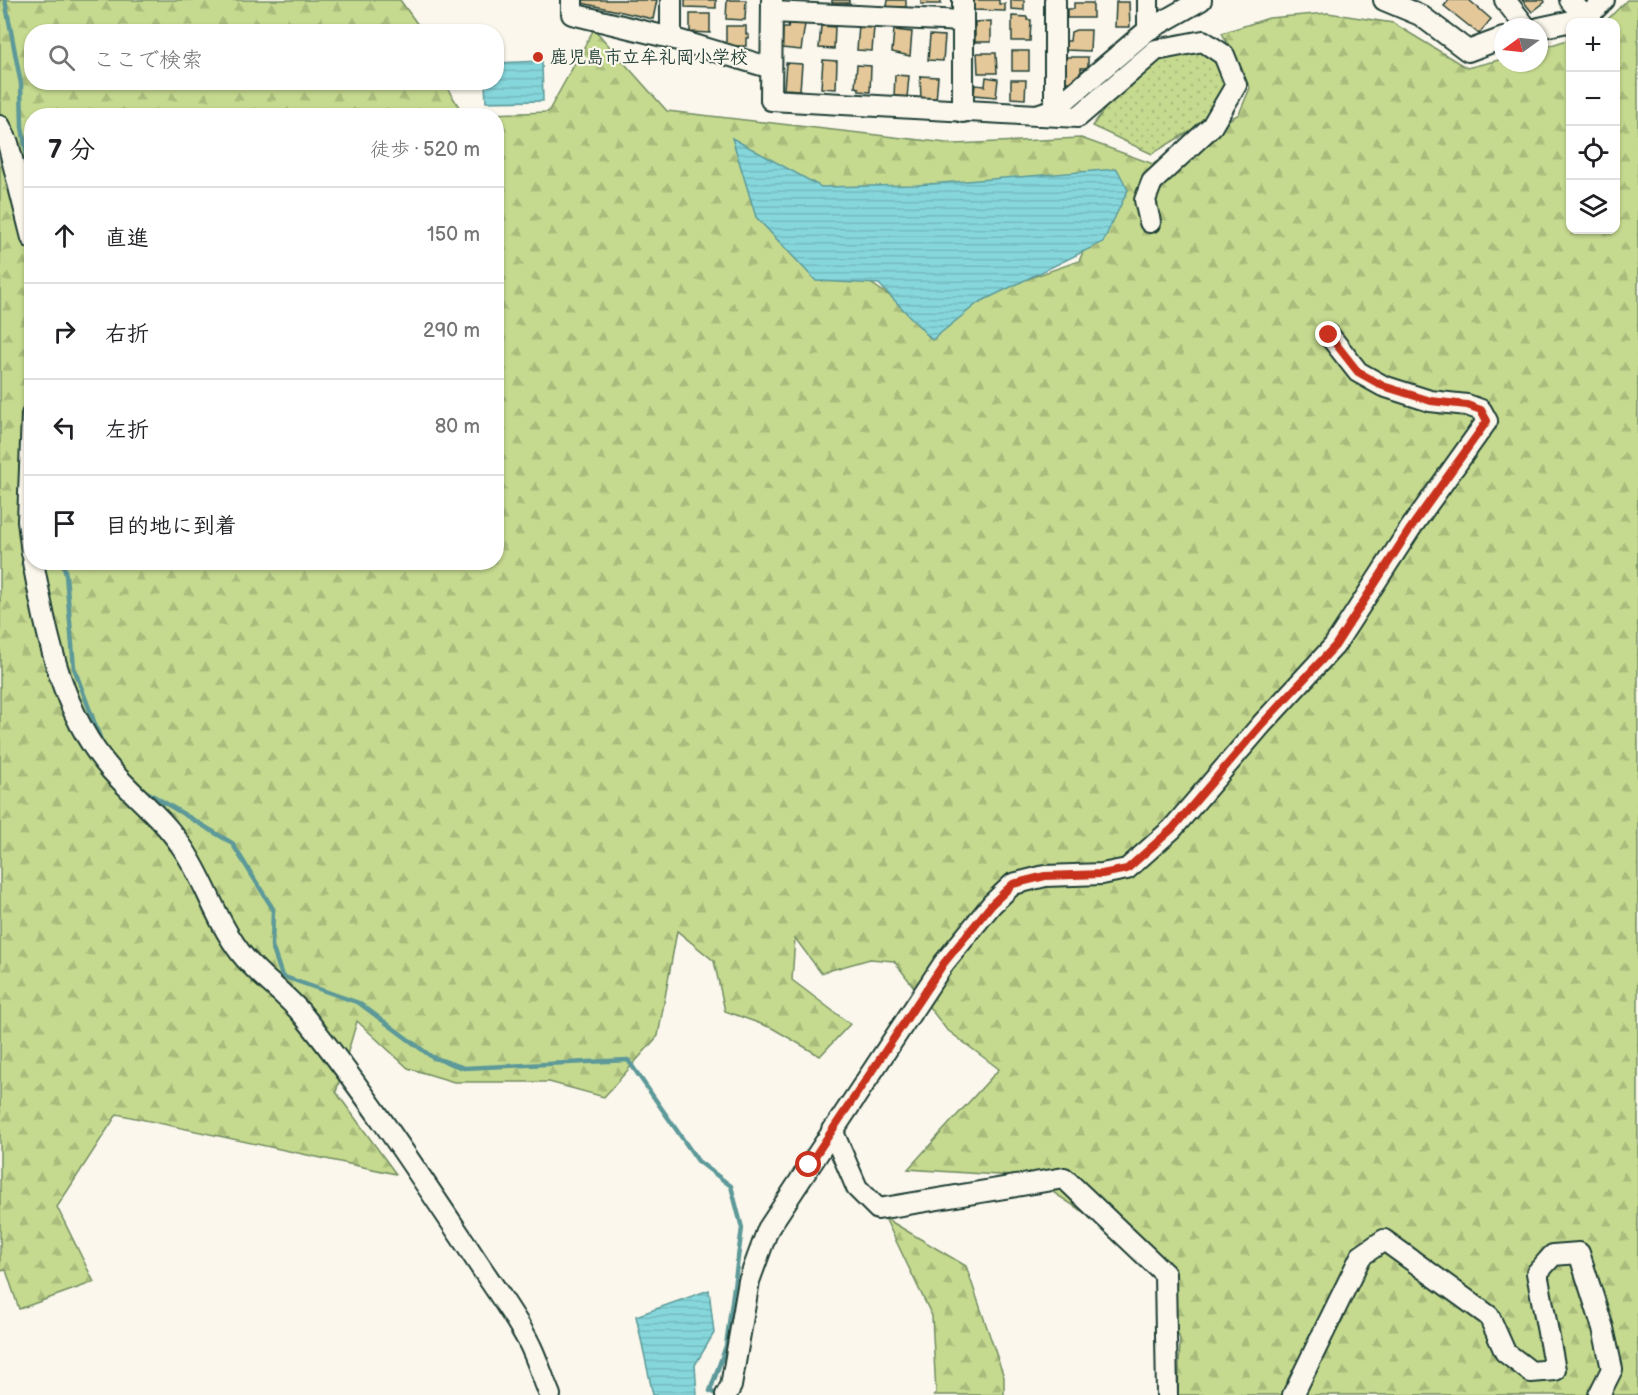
<!DOCTYPE html>
<html lang="ja">
<head>
<meta charset="utf-8">
<style>
	:root { --surface:#fff; --page:#f6f6f6; --text:#202124; --muted:#757577; --line:#e0e0e0 }
	body { margin:0; font-family:"Balsamiq Sans","Klee One",sans-serif; background:var(--page); color:var(--text) }
	.controls { position:absolute; right:18px; top:18px; display:grid; overflow:hidden; border-radius:12px; box-shadow:0 2px 4px #0004 }
	.controls button { width:54px; height:54px; display:grid; place-items:center; padding:0; border:0; border-bottom:2px solid var(--line); background:var(--surface); color:var(--text); font:30px sans-serif }
	.compass { position:absolute; left:1494px; top:18px; width:54px; height:54px; border-radius:50%; background:var(--surface); box-shadow:0 2px 4px #0004; rotate:255deg }
	.stop { position:absolute; width:18px; height:18px; margin:-14px; border:4px solid #c8321e; border-radius:50%; background:#fff }
	.stop.end { background:#c8321e; border-color:#fff; box-shadow:0 2px 6px #0008 }
	.list { margin:0; padding:0; list-style:none }
	h2 { display:flex; justify-content:space-between; align-items:center; height:78px; margin:0; padding:0 24px; font-size:26px }
	h2 small { font-size:20px; font-weight:400; color:var(--muted) }
	.list li { display:grid; grid-template-columns:39px 1fr auto; gap:18px; align-items:center; box-sizing:border-box; height:96px; padding:0 24px; border-top:2px solid var(--line) }
	.list b { display:block; font-size:22px; white-space:nowrap }
	.list em { font-size:20px; font-style:normal; color:var(--muted) }
	.icon { flex:none; width:33px; height:33px; fill:none; stroke:currentColor; stroke-width:2; stroke-linecap:round; stroke-linejoin:round }
	.map { position:relative; flex:none; width:1638px; height:1395px; overflow:hidden }
	.search { position:absolute; background:var(--surface); box-shadow:0 2px 4px #0004; left:24px; top:24px; width:480px; height:66px; display:flex; align-items:center; gap:15px; box-sizing:border-box; padding:0 21px; border-radius:24px; color:var(--muted); font-size:22px }
	.panel { position:absolute; background:var(--surface); box-shadow:0 2px 4px #0004; left:24px; top:108px; width:480px; height:462px; border-radius:24px }
	.map>svg:first-child { display:block }
</style>
</head>
<body>
<div class="map">
<svg width="1638" height="1395" viewBox="0 0 1638 1395">
	<defs>
		<pattern id="forest-firs" width="22" height="20" patternUnits="userSpaceOnUse" patternTransform="scale(1.5)"><rect width="22" height="20" fill="#c5da8f"/><path d="M5 1l3.5 6h-7zM16 11l3.5 6h-7z" fill="#a9bc7c"/></pattern>
		<pattern id="park-dots" width="8" height="8" patternUnits="userSpaceOnUse" patternTransform="scale(1.5)"><rect width="8" height="8" fill="#c5da8f"/><path d="M2 2h.1M6 6h.1" fill="none" stroke="#a9bc7c" stroke-width="1.8" stroke-linecap="round"/></pattern>
		<pattern id="water-rules" width="6" height="5" patternUnits="userSpaceOnUse" patternTransform="scale(1.5)"><rect width="6" height="5" fill="#86d7dc"/><path d="M0 2.5h6" fill="none" stroke="#73b9bd"/></pattern>
	</defs>
	<rect width="100%" height="100%" fill="#fbf7ec"/>
	<filter id="ink" filterUnits="userSpaceOnUse"><feTurbulence type="fractalNoise" baseFrequency=".0167" numOctaves="2"/><feDisplacementMap in="SourceGraphic" scale="12" xChannelSelector="R" yChannelSelector="G"/><feConvolveMatrix kernelMatrix="1 2 1 2 8 2 1 2 1" color-interpolation-filters="sRGB"/></filter>
	<g filter="url(#ink)">
		<!-- forest -->
		<g fill="url(#forest-firs)" stroke="#728c62" stroke-width="1.5" fill-rule="evenodd">
			<path d="M0,0H400L421,29L431,31L32,32V82L444,83L464,115L548,112L594,29L667,111L955,144L1081,138L1153,164L1239,114L1250,88L1222,33L1269,18L1328,13L1393,23L1467,68L1503,59V63H1539V49L1570,39V230H1616V22H1605L1627,0H1638V1395H1178L1180,1339L1149,1255L1030,1177L908,1169L999,1069L946,1029L894,961L870,959L821,973L795,938L792,980L850,1024L820,1056L772,1028L725,1011L714,961L677,931L658,1036L604,1097L549,1082H454L408,1068L357,1021L336,1092L396,1174L117,1114L57,1207L94,1282L19,1309L6,1270L0,1271ZM32,116H496V562H32ZM1115,181L1079,261L920,316L830,256Z"/>
			<polygon points="885,1218 966,1266 1004,1377 1004,1395 934,1395 936,1393 932,1316"/>
		</g>
		<!-- park -->
		<polygon fill="url(#park-dots)" stroke="#728c62" stroke-width="1.5" points="1198,48 1215,58 1227,86 1205,122 1152,154 1092,126 1122,86 1154,59"/>
		<!-- water -->
		<g fill="url(#water-rules)" stroke="#5d9999" stroke-width="1.5">
			<polygon points="542,61 543,101 486,102 485,83 496,82 497,63"/>
			<polygon points="732,138 821,187 917,185 1117,169 1128,190 1103,242 978,303 932,340 879,284 816,281 756,217"/>
			<polygon points="709,1290 714,1333 695,1365 697,1395 653,1395 636,1316"/>
		</g>
		<g fill="none" stroke-linecap="round" stroke-linejoin="round">
			<!-- stream -->
			<g stroke="#5d9999" stroke-width="4.5">
				<polyline points="5,0 21,84 22,127 32,186"/>
				<polyline points="63,562 66,575 74,668 102,743"/>
				<polyline points="140,788 232,843 273,909 272,946 282,976 359,1003 432,1057 464,1068 628,1060 698,1161 731,1186 742,1228 726,1346 710,1391 718,1395"/>
			</g>
		</g>
		<!-- building -->
		<g fill="#e5c899" stroke="#1f3d34" stroke-width="1.5">
			<polygon points="582,0 657,0 653,19 582,3"/>
			<polygon points="685,0 716,0 716,8 685,7"/>
			<polygon points="727,0 746,0 745,20 726,19"/>
			<rect x="832" y="0" width="17" height="3"/>
			<polygon points="888,0 906,0 906,7 887,7"/>
			<rect x="921" y="0" width="20" height="4"/>
			<polygon points="973,0 999,0 999,4 1005,4 1005,11 973,10"/>
			<polygon points="1011,0 1024,0 1024,10 1011,9"/>
			<polygon points="1449,0 1469,0 1491,19 1479,34 1444,6"/>
			<polygon points="1522,0 1544,0 1545,2 1532,12"/>
			<polygon points="1116,2 1129,2 1130,27 1115,27"/>
			<polygon points="1074,3 1093,3 1093,18 1067,18 1067,9 1074,9"/>
			<polygon points="690,14 710,14 710,33 690,32"/>
			<polygon points="1012,16 1027,17 1027,20 1031,20 1030,41 1012,41"/>
			<polygon points="991,21 991,42 975,42 975,22"/>
			<polygon points="789,22 805,24 801,50 782,48 783,28 788,28"/>
			<polygon points="859,25 874,27 872,51 857,50"/>
			<polygon points="726,26 746,26 746,34 749,35 749,38 746,38 746,46 726,46"/>
			<polygon points="821,26 835,27 834,49 819,48"/>
			<polygon points="894,30 912,32 910,56 892,52"/>
			<polygon points="1076,30 1091,30 1090,51 1066,50 1066,41 1070,41 1071,32"/>
			<polygon points="930,35 945,36 943,61 928,60"/>
			<rect x="1012" y="51" width="17" height="20"/>
			<polygon points="977,53 996,53 997,73 978,73"/>
			<polygon points="1065,57 1088,57 1088,68 1081,68 1081,77 1076,77 1076,82 1065,82"/>
			<polygon points="823,60 837,61 836,89 821,88"/>
			<polygon points="786,63 802,64 800,90 784,89"/>
			<polygon points="857,65 871,66 870,92 859,91 859,88 855,87"/>
			<polygon points="895,75 909,76 907,98 894,97"/>
			<polygon points="920,76 938,77 936,101 921,99"/>
			<polygon points="986,77 998,79 996,97 974,95 975,85 985,86"/>
			<polygon points="1011,80 1026,80 1025,99 1011,98"/>
		</g>
		<g fill="none" stroke-linecap="round" stroke-linejoin="round">
			<defs>
				<g id="minor">
					<polyline points="572,0 572,14 671,38 771,68"/>
					<polyline points="772,0 771,100 1037,115 1055,109 1148,30 1201,0"/>
					<polyline points="963,0 963,112"/>
					<polyline points="1148,0 1148,30"/>
					<polyline points="1384,0 1420,15 1468,51 1503,38"/>
					<polyline points="1505,0 1526,27"/>
					<polyline points="1570,0 1586,18"/>
					<polyline points="772,12 963,21"/>
					<polyline points="1539,28 1586,18 1604,0"/>
					<polyline points="671,38 671,0"/>
					<polyline points="1055,109 1055,0"/>
					<polyline points="1041,115 1078,117 1156,50 1203,41 1224,55 1236,85 1212,126 1152,182 1145,200 1150,222"/>
					<polyline points="0,126 8,143 32,238"/>
					<polyline points="32,415 28,521 32,553"/>
					<path d="M33,562C47,635 61,713 111,770C135,797 163,818 182,847C205,880 215,919 240,952C258,976 284,992 303,1015C362,1088 413,1165 465,1243C485,1275 509,1306 527,1339C537,1357 542,1377 550,1395"/>
					<polyline points="832,1130 857,1188 878,1209 1064,1178 1165,1274 1167,1395"/>
					<polyline points="726,1395 731,1386 749,1281 768,1229 944,963 992,904 1013,884 1045,876 1102,874 1127,869 1172,829 1262,724 1334,646 1410,529 1487,421 1481,410 1467,405 1430,401 1383,386 1358,372 1329,335"/>
					<polyline points="1293,1395 1361,1256 1384,1240 1489,1316 1505,1352 1531,1372 1555,1370 1537,1273 1553,1255 1579,1253 1603,1328 1612,1369 1599,1395"/>
				</g>
			</defs>
			<!-- minor casing -->
			<use href="#minor" stroke="#1f3d34" stroke-width="24"/>
			<!-- minor -->
			<use href="#minor" stroke="#fbf7ec" stroke-width="20"/>
		</g>
	</g>
	<g fill="none" stroke-linecap="round" stroke-linejoin="round" filter="url(#ink)">
		<!-- route -->
		<polyline stroke="#c8321e" stroke-width="8" points="809,1165 944,963 992,904 1013,884 1045,876 1102,874 1127,869 1172,829 1262,724 1335,646 1410,529 1487,421 1481,410 1467,405 1431,401 1383,386 1358,372 1329,335"/>
	</g>
	<!-- markers -->
	<circle fill="#c8321e" stroke="#fbf7ec" stroke-width="2" cx="538" cy="57" r="6"/>
	<g text-anchor="middle" stroke-width="4.5" stroke-linejoin="round" paint-order="stroke">
		<!-- poi labels -->
		<g font-size="18" font-weight="bold" fill="#1f3d34" stroke="#fbf7ec" text-anchor="start">
			<text x="550" y="63">鹿児島市立牟礼岡小学校</text>
		</g>
	</g>
</svg>
<div class="controls">
<button>+</button>
<button>−</button>
<button><svg class="icon" aria-label="locate" viewBox="0 0 24 24"><circle cx="12" cy="12" r="6"/><path d="M12 2v4M12 18v4M2 12h4M18 12h4"/></svg></button>
<button><svg class="icon" aria-label="layers" viewBox="0 0 24 24"><path d="M12 4l9 5-9 5-9-5zM3 14l9 5 9-5"/></svg></button>
</div>
<svg class="compass" viewBox="-18 -18 36 36"><path d="M0-13l5 13h-10z" fill="#e53935"/><path d="M0 13l5-13h-10z" fill="#757577"/></svg>
<div class="stop" style="left:809px;top:1165px"></div>
<div class="stop end" style="left:1329px;top:335px"></div>
<div class="search"><svg class="icon" aria-label="search" viewBox="0 0 24 24"><circle cx="10" cy="10" r="6"/><path d="M15 15l6 6"/></svg>ここで検索</div>
<section class="panel">
<h2>7 分<small>徒歩 · 520 m</small></h2>
<ul class="list">
<li><svg class="icon" aria-label="ahead" viewBox="0 0 24 24"><path d="M12 20V5M6 11l6-6 6 6"/></svg><div><b>直進</b></div><em>150 m</em></li>
<li><svg class="icon" aria-label="right" viewBox="0 0 24 24"><path d="M7 20v-9h11M14 6l5 5-5 5"/></svg><div><b>右折</b></div><em>290 m</em></li>
<li><svg class="icon" aria-label="left" viewBox="0 0 24 24"><path d="M17 20v-9H6M10 6l-5 5 5 5"/></svg><div><b>左折</b></div><em>80 m</em></li>
<li><svg class="icon" aria-label="arrive" viewBox="0 0 24 24"><path d="M6 21V4h12l-3 4 3 4H6"/></svg><div><b>目的地に到着</b></div></li>
</ul>
</section>
</div>
</body>
</html>
